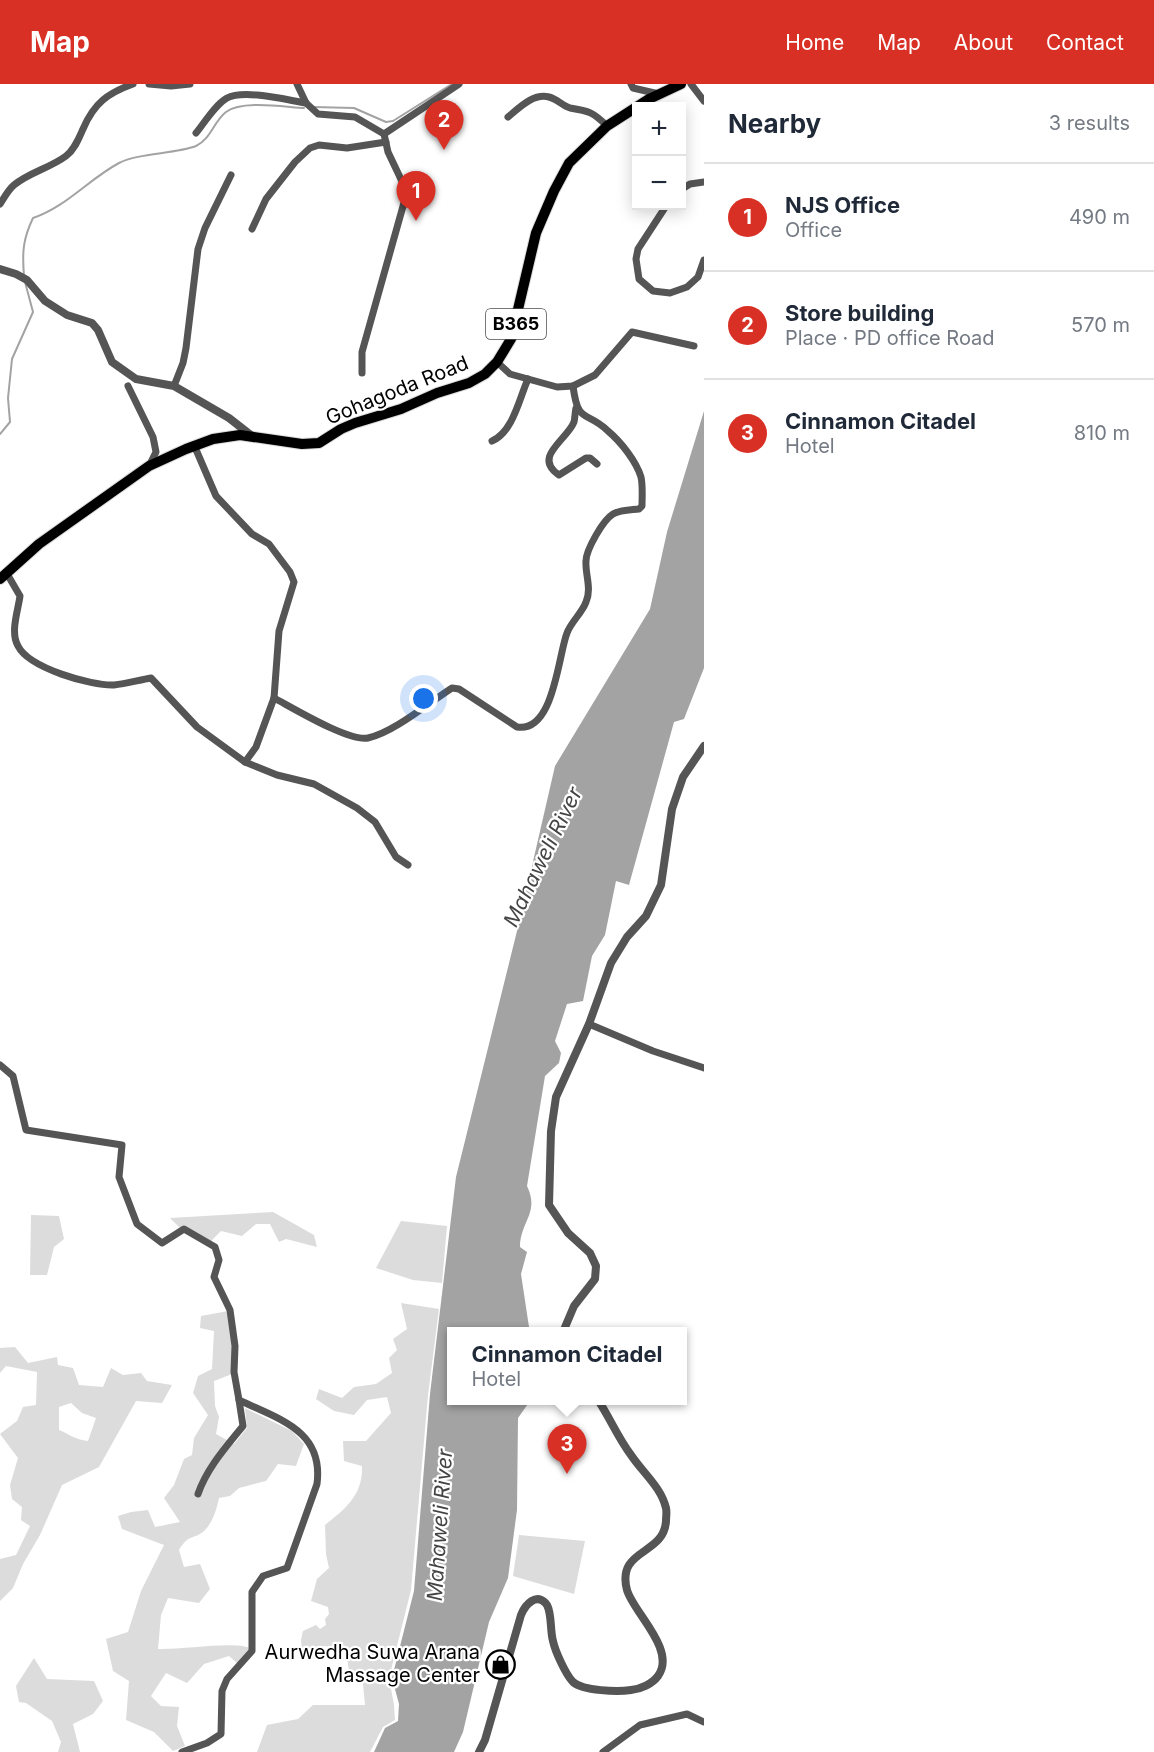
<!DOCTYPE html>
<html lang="en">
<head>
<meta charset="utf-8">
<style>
	:root { --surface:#fff; --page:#f6f6f7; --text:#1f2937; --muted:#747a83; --line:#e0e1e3; --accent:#d93025 }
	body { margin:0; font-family:Inter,sans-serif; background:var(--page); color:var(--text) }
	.controls { position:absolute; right:18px; top:18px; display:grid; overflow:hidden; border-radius:0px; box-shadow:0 3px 15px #0003 }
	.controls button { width:54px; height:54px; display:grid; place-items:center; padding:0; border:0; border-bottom:2px solid var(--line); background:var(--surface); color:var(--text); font:30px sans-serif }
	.you { position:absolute; left:424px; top:615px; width:21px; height:21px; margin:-15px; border:4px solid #fff; border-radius:50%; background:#1a73e8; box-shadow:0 0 0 9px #1a73e833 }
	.badge { display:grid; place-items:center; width:39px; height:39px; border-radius:50%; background:var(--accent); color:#fff; font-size:20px; font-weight:700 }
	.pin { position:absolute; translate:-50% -50px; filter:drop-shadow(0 2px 3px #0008) }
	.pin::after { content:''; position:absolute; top:32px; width:21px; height:18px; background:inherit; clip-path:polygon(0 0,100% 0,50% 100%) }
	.popup { position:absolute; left:447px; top:1243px; width:240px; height:78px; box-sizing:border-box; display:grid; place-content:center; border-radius:0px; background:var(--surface); filter:drop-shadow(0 2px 4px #0005); font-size:20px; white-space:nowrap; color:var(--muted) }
	.popup b { font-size:22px; color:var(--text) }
	.popup::after { content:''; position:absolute; left:50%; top:100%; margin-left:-12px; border:12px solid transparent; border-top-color:var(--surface) }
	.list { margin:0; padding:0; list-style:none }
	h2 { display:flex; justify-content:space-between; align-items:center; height:78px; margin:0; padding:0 24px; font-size:26px }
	h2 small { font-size:20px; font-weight:400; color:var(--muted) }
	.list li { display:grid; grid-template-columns:39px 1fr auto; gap:18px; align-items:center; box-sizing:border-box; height:108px; padding:0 24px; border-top:2px solid var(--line) }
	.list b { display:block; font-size:22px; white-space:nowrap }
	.list p { margin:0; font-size:20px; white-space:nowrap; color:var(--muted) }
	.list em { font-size:20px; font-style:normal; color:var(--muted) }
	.map { position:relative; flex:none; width:704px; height:1668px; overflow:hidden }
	header { display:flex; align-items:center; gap:36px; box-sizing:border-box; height:84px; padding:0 30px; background:var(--accent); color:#fff }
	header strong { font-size:28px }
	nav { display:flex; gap:33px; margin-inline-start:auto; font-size:21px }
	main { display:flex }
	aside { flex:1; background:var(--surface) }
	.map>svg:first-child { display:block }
</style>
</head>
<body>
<header>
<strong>Map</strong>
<nav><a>Home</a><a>Map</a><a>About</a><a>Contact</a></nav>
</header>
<main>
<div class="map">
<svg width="704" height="1668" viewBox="0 0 704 1668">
	<rect width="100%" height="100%" fill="#fff"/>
	<!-- green -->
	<g fill="#dcdcdc" fill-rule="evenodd">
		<polygon points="273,1128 314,1151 317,1163 286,1155 279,1158 270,1140 256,1140 242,1152 221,1147 210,1158 185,1142 180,1144 170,1134"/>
		<polygon points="31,1131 59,1132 64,1155 54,1163 47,1191 30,1191"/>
		<polygon points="401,1137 447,1142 442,1199 413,1196 376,1184"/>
		<path d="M401,1219L439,1225L428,1311L411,1506L389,1594L394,1621L395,1636L383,1643L370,1668H257L267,1641L298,1635L313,1621H365L362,1590L350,1594L346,1567L325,1562L302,1567L301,1556L303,1547L316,1541L320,1545L326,1541L325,1535L329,1530L328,1523L311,1517L317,1495L329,1484L326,1470L325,1441C346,1424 363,1411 362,1382L344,1377L343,1357H366L391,1329L387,1313L367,1316L354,1331L334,1327L316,1315L319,1305L342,1314L354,1303L376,1300L392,1289L389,1274L397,1266L393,1255L407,1245Z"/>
		<path d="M228,1227L232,1263V1290L214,1297L215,1322L219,1333L216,1350L234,1360L247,1344L245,1324L292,1347L304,1360L296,1382L278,1380L266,1397L239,1404L230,1412L219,1414C217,1424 213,1438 205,1446C195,1456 189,1449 179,1466L184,1483L200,1480L210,1505L199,1519L168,1514L161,1531L158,1565C181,1566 233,1557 250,1564L237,1579L229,1572L204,1580L187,1599L166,1589L151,1612L161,1622L179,1623L177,1642L185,1662L173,1667L154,1648L126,1636L129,1597L113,1587L106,1555L128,1548L141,1507L164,1461L122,1445L118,1432L131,1428L148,1426L155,1443L180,1438L164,1414L174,1401L184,1375L192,1371L194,1354L208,1331L193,1309L198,1292L212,1285L214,1247L200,1244L201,1232Z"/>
		<path d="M15,1263L28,1279L57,1273L58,1281L73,1284L79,1301L103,1303L111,1284L123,1291L141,1289L147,1297L172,1301L162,1319L136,1317L99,1383L62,1401L40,1451L23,1480L13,1504L0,1517V1475L16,1471L30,1442L21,1436L22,1423L12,1415L10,1401L18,1374L0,1350L17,1337L23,1323L36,1321L37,1288L6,1282L0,1289V1264ZM71,1319L82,1329L96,1334L88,1357C74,1355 71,1351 59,1346V1323Z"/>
		<polygon points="519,1451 585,1457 574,1510 513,1492"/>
		<polygon points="34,1574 47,1595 94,1597 103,1617 93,1630 73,1640 80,1668 58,1668 61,1658 52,1637 26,1619 19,1618 16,1602"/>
	</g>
	<!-- water -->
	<path fill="#a3a3a3" d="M704,327V584L684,635L674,638L629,801L616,797L605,851L592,872L583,917L567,920L555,957L561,969L559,979L545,992L527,1102C540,1129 520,1138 520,1163L527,1168L521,1190L529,1243L527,1247L452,1248V1316L530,1317L518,1334L517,1426L508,1494L489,1538L463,1648L454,1668H374L385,1644L398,1637L399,1620L392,1594L414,1507L430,1310L456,1093L517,847L555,682L650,525L667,448Z"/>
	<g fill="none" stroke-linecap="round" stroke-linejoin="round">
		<!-- stream -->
		<g stroke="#a3a3a3" stroke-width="2">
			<polyline points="313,23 354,24 386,38 393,37 452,0"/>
			<path d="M24,192C22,168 23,155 33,134C66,123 89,95 119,79C138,69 175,70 196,62C211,55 214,37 226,28C242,16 284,23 304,24"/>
			<polyline points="0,350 10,338 8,314 12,275 33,228 25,198"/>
		</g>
		<defs>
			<polyline id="primary" points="0,495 39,460 149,382 186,365 213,355 240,351 302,360 319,359 341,345 355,339 401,325 437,309 469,299 485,290 497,278 511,255 536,149 554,107 569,79 607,42 649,15 681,0"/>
		</defs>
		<!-- primary casing -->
		<use href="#primary" stroke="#dbdbdb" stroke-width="12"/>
		<!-- minor -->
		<g stroke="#555" stroke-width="7">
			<polyline points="149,0 171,2 190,0"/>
			<polyline points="297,0 306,19 318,30 355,33 384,50 388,68 407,108 362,268 362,289"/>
			<polyline points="631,0 633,4 659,10"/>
			<polyline points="691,0 704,17"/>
			<path d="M508,33C519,24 533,9 549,13C557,15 563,22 570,24C589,27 593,28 607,42"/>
			<path d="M196,49C205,38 215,21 227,14C244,5 287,16 306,19"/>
			<polyline points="384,50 459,0"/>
			<polyline points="682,105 690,100 704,98"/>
			<path d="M0,120C4,114 8,106 14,101C30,88 50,84 66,72C75,65 79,54 83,45C94,19 108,9 133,0"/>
			<polyline points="666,122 638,165 636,175 639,195 653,207 670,209 687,203 698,193 704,176"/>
			<polyline points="252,145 266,115 295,78 310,64 319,61 347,64 386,58"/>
			<polyline points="497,278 510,290 557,303 573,302 595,291 632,248 694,262"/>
			<polyline points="128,302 153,353 156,368 149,382"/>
			<polyline points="174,302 183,279 186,264 198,165 205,144 231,91"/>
			<path d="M576,324C575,328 575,334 574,338C567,356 532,373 559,391L586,374H590L597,380"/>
			<path d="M492,357C513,348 519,315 528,295"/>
			<polyline points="194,361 216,412 252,450 269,460 290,488 294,498 279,547 274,614 256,663 245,678"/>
			<path d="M6,488L20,512C18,527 10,548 18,562C29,584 91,602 114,601C126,600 139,596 151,594L197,643L245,678L277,691L314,700L357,724L375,738L396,773L408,781"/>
			<path d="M274,614C293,624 349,658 368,654C393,649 430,618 452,604L459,605L517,643C554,649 558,572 567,549C571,538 582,529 586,518C592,505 585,490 586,477C586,466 603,436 613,430C620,426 631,426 639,425L642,422C642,413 643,402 641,393C636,377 621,358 608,347C586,326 578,341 573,302"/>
			<polyline points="589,940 653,967 704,984"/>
			<path d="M0,981L13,992L26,1046L122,1061L119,1093L137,1140L162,1159L184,1145L215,1163L219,1176L214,1193L230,1226L235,1262L234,1288L239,1316C278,1335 324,1346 317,1400L287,1484L263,1492L252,1508V1567L227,1595L222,1607L221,1650L207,1659L182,1668"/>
			<path d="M198,1410C207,1384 226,1363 243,1342L239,1316"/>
			<polyline points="603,1668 640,1641 687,1630 704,1638"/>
		</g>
		<!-- tertiary -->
		<g stroke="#555" stroke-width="8">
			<polyline points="0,185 16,190 27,196 45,217 67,231 92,239 98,246 112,278 136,295 174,302 229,334 252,352"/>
			<polyline points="563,1248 574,1222 595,1195 596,1182 590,1169 568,1149 549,1121 551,1047 556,1013 589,940 611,879 627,853 646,832 661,801 672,725 683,693 704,662"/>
			<path d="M479,1668L485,1656L521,1531C525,1521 537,1507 547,1521C552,1530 550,1547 553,1557C555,1567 566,1591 573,1598C583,1607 618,1608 631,1606C641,1605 652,1600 658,1592C677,1566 633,1528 627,1506C616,1464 664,1472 666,1437C666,1432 667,1429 666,1424C661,1403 643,1389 631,1371C618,1354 610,1334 598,1316"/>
		</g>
		<!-- primary -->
		<use href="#primary" stroke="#000" stroke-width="10"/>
	</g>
	<!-- icons -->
	<defs>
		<symbol id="shop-ring" viewBox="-11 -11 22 22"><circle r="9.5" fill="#fff" stroke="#000" stroke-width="1.5"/><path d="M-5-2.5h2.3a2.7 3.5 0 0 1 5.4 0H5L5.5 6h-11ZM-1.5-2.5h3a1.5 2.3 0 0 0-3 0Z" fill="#000"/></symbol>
	</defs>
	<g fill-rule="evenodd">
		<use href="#shop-ring" x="484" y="1564" width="33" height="33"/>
	</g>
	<g text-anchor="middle" stroke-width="4.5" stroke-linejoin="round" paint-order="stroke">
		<!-- shield labels -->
		<rect fill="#fff" stroke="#4c4c4c" stroke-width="1.5" x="486" y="225" width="60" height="30" rx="4.5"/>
		<g font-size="18" font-weight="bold" fill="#000">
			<text x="516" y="246">B365</text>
		</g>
		<!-- street labels -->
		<g font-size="20" fill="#000" stroke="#fff">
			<text transform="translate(397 306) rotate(-22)" y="7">Gohagoda Road</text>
		</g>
		<!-- poi labels -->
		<g font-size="20" fill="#000" stroke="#fff" text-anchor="end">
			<text x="480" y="1575">Aurwedha Suwa Arana<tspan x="480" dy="23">Massage Center</tspan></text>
		</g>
		<!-- water labels -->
		<g font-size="21" font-style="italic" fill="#444" stroke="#fff">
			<text transform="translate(543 773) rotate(-64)" y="7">Mahaweli River</text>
			<text transform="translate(440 1441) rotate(-86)" y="7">Mahaweli River</text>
		</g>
	</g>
</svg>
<div class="controls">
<button>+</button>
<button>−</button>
</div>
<div class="you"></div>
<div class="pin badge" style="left:416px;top:137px">1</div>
<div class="pin badge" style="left:444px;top:66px">2</div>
<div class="pin badge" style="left:567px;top:1390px">3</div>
<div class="popup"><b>Cinnamon Citadel</b>Hotel</div>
</div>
<aside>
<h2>Nearby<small>3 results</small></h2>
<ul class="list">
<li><span class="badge">1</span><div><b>NJS Office</b><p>Office</p></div><em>490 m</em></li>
<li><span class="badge">2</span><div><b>Store building</b><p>Place · PD office Road</p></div><em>570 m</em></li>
<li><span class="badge">3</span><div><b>Cinnamon Citadel</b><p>Hotel</p></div><em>810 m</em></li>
</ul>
</aside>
</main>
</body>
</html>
